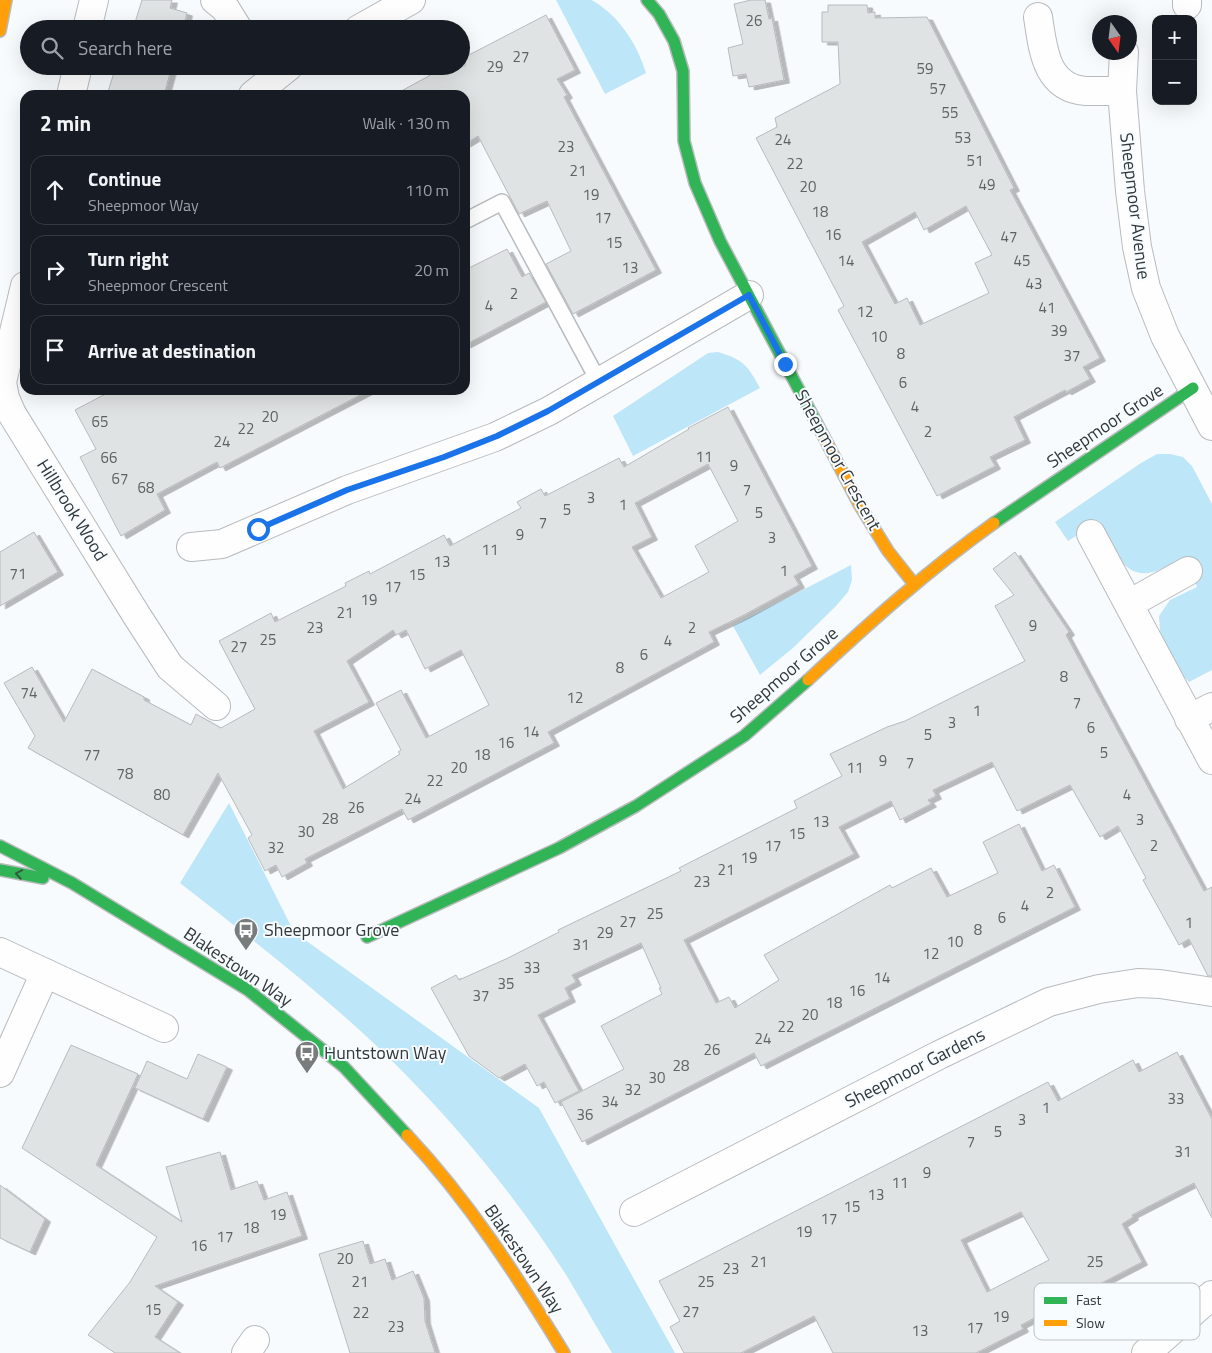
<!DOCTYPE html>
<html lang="en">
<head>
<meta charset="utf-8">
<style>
	:root { --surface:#171b24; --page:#20242c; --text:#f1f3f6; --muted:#9ea1a6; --line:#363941 }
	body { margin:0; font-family:"Titillium Web",sans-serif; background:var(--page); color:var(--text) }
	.controls { position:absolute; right:15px; top:15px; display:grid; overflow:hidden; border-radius:10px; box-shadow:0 5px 20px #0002 }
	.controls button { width:45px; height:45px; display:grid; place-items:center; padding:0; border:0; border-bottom:1px solid var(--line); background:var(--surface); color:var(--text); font:25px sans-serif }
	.compass { position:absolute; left:1092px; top:15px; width:45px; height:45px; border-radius:50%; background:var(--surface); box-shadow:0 5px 20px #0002; rotate:166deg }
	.stop { position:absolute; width:15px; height:15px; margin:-11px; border:4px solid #1a73e8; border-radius:50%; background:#fff }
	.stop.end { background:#1a73e8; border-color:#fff; box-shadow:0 1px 5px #0008 }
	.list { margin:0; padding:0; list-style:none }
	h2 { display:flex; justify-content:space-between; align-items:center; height:65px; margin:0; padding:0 20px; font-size:21px }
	h2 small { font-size:16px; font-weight:400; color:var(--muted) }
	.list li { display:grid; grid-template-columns:32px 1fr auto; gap:15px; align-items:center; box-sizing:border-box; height:70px; margin:0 10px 10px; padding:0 10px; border:1px solid var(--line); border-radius:15px }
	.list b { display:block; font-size:19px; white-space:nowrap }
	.list p { margin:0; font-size:16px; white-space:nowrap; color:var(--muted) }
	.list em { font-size:16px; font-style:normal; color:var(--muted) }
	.icon { flex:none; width:28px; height:28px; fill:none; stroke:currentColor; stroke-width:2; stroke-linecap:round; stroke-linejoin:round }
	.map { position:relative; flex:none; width:1212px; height:1353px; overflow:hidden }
	.search { position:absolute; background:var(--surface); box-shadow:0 5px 20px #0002; left:20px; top:20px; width:450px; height:55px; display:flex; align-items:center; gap:12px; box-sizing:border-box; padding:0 18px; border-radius:28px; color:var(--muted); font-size:19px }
	.panel { position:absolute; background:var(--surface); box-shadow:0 5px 20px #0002; left:20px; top:90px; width:450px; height:305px; border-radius:15px }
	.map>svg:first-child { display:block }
</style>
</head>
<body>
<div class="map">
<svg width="1212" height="1353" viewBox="0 0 1212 1353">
	<defs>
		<filter id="shadow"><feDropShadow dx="5.5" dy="3" stdDeviation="0" flood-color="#0004"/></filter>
	</defs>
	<rect width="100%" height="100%" fill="#f8fbfd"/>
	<!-- green -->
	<g fill="#bde6f9">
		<path d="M556,0C567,0 580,0 591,0C594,1 598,4 601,6C623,22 638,47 646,73L605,94Z"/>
		<path d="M718,352C744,360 747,365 760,388L633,456L613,416L708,353Z"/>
		<path d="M1157,454H1170L1183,457L1192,466L1212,504V670L1189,682L1179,671L1160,631L1159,616L1170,600L1197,587L1185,557C1174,562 1164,569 1153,572C1122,581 1110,542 1099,522L1068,541L1055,522L1141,463Z"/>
		<polygon points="851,565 852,580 848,592 836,606 793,648 760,675 733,626"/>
		<path d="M229,803L294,932L539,1108L675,1353H612C597,1328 583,1303 568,1278C525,1209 465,1135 408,1077C338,1005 259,945 180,883Z"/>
	</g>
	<!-- building -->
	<g fill="#e0e3e4" stroke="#b8bbbd" fill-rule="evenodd" filter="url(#shadow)">
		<polygon points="142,0 172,0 170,8 187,13 183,29 133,29"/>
		<polygon points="751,0 765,0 769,19 772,18 784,80 749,87 746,74 733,76 728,48 743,44 734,4"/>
		<path d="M828,5H867L868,13L875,12V18L927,17L1014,188L1010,190L1100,358L1083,367L1090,379L1066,392L1065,390L1014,417L1025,440L990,457L995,466L937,496L838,310L844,306L756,138L777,127L775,118L840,84L838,42H822V12H828ZM966,206L992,255L975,263L989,293L920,325L907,298L895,304L862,242L915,212L924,230Z"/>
		<polygon points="546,15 575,70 557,79 567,95 564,97 656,270 573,314 546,264 571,251 547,201 519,214 478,136 465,144 465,95 394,95 447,66 465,66 465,57"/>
		<polygon points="116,66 172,66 164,95 107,95"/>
		<polygon points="507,249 522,277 529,273 546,302 465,345 465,270"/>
		<polygon points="113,390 370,390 220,468 217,462 157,494 165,510 121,536 80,457 96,449 75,410"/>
		<path d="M728,407L812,566L794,576L799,585L744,615L709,632L714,642L548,732L554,743L408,820L402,809L305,859L307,863L282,877L276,865L265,871L248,838L252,835L218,773L183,835L28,748L35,736L4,683L32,667L64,722L92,669L144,697V700L191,725L196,714L221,728L255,709L219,641L271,613L275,622L346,586L345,583L369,571L370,574L444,535L450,546L521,508L517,502L541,489L545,496L619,458L624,467L689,429L688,428ZM708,464L738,521L695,546L709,572L661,598L632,547L652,537L635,503ZM393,630L396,635L406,630L425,669L461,650L489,705L426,738L401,690L376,703L401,750L398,752L400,754L343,789L314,731L369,702L347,661Z"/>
		<polygon points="34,532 58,572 0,606 0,552"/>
		<polygon points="1015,552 1069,632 1066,635 1204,891 1212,887 1212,976 1208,976 1189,939 1179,945 1143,880 1146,878 1118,826 1100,837 1070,785 1017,811 992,762 933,790 936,796 928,800 931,804 900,820 891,801 839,827 854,854 684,940 716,1003 729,997 735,1008 779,980 764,955 890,885 892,888 931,868 947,897 998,873 983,842 1019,824 1042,871 1054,865 1075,907 761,1066 754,1053 582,1142 561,1102 624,1069 601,1026 662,994 659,988 661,988 641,943 572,975 576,982 565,988 570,999 538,1015 579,1091 555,1103 544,1082 537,1086 525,1064 499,1078 469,1056 431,988 456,975 459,980 508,958 559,932 558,930 681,871 679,868 797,808 794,801 842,776 830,754 887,727 905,721 1025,661 995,606 1014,595 993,569"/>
		<polygon points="71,1045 138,1074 96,1165 182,1222 166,1167 220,1152 231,1190 257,1181 264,1200 287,1192 302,1236 155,1286 178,1302 155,1337 180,1353 115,1353 88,1335 130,1282 157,1237 22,1148"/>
		<path d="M1177,1052L1212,1119V1218L1194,1183L1132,1215L1133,1217L1122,1224L1142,1262L1021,1325L1023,1329L976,1353H833L814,1316L741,1353H684L670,1327L680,1321L659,1281L1048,1082L1058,1101L1133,1060L1139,1072ZM1021,1212L1049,1260L987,1292L961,1240Z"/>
		<polygon points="198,1054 227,1067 203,1119 135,1088 147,1061 187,1079"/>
		<polygon points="0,1185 45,1219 30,1252 0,1238"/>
		<polygon points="363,1241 370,1264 385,1259 392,1280 413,1271 424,1298 425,1321 435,1353 350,1353 319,1254"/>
	</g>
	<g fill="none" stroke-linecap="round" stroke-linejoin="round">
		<defs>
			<polyline id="lane" points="465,221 502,202 599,382"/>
			<g id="street">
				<polyline points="215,0 225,8 238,29"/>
				<polyline points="1187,0 1187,5"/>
				<path d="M1038,17C1043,48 1045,88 1086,91C1098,91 1110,91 1122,91"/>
				<polyline points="87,29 94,0"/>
				<polyline points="359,29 411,0"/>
				<polyline points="1124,52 1122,91 1130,191 1137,247 1146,288 1165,336 1212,426"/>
				<polyline points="71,95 78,66"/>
				<polyline points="253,95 289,66"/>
				<polyline points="25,286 2,382 5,398 12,414 137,616 170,667 216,706"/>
				<polyline points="1091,534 1212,760"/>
				<polyline points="191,547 222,544 347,490 495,437 549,411 749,295"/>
				<polyline points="1129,604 1188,571"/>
				<polyline points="1189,719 1212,707"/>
				<polyline points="0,952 164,1028"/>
				<polyline points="0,1073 45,973"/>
				<polyline points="634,1212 939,1055 1049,1002 1099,989 1138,983 1160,984 1212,992"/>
				<polyline points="246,1353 255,1340"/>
				<polyline points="1146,1353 1212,1295"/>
			</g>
			<g id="fast">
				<polyline points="647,0 659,14 674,41 683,71 684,141 695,183 720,241 824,437"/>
				<polyline points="994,523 1193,388"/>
				<polyline points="0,846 72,883 248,990 344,1067 407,1135"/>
				<polyline points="0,870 43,878"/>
				<polyline points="367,937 559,848 636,806 744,736 808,680"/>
			</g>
			<g id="slow">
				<polyline points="0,31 6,0"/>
				<polyline points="824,437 859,504 888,551 914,584"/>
				<path d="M808,680C868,624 928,570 994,523"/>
				<path d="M407,1135C469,1201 517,1276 564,1353"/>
			</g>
		</defs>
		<!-- lane casing -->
		<use href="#lane" stroke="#b8bbbd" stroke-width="18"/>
		<!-- street casing -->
		<use href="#street" stroke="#b8bbbd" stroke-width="30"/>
		<!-- fast casing -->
		<use href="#fast" stroke="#b8bbbd" stroke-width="14"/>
		<!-- slow casing -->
		<use href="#slow" stroke="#b8bbbd" stroke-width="14"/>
		<!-- lane -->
		<use href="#lane" stroke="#fefeff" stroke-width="15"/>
		<!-- street -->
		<use href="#street" stroke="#fefeff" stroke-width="28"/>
		<!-- fast -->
		<use href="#fast" stroke="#30b455" stroke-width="11"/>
		<!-- slow -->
		<use href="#slow" stroke="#ff9f0a" stroke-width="11"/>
	</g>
	<!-- one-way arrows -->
	<defs><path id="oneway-chevron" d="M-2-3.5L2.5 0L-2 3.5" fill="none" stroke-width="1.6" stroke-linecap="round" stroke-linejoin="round" transform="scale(1.25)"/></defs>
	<use stroke="#325c41" href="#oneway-chevron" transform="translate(19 874) rotate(-170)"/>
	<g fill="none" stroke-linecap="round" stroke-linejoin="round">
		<!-- route -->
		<polyline stroke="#1a73e8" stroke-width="6" points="258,529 347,490 444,457 497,436 548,411 749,295 785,364"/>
	</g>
	<!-- icons -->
	<defs>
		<symbol id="bus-pin" viewBox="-11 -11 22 30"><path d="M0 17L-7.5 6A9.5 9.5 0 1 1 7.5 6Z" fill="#787c7d" stroke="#f6fcff"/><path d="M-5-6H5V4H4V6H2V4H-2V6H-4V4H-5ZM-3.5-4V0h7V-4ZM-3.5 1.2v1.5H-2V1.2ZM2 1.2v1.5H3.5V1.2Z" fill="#fff"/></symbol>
	</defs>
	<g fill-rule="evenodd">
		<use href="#bus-pin" x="232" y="916" width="28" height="38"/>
		<use href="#bus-pin" x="293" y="1039" width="28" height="38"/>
	</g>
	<g text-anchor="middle" stroke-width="4" stroke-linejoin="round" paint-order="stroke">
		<!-- number labels -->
		<g font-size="15" fill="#5e6263">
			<text x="754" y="26">26</text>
			<text x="521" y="62">27</text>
			<text x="495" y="72">29</text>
			<text x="925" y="74">59</text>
			<text x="938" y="94">57</text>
			<text x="950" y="118">55</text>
			<text x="963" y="143">53</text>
			<text x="783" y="145">24</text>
			<text x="566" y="152">23</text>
			<text x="975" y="166">51</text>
			<text x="795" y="169">22</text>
			<text x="578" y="176">21</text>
			<text x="987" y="190">49</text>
			<text x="808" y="192">20</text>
			<text x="591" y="200">19</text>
			<text x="820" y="217">18</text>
			<text x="603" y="223">17</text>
			<text x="833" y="240">16</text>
			<text x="1009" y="242">47</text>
			<text x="614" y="248">15</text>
			<text x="846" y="266">14</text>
			<text x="1022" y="266">45</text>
			<text x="630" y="273">13</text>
			<text x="1034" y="289">43</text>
			<text x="514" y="299">2</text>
			<text x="489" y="311">4</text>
			<text x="1047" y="313">41</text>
			<text x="865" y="317">12</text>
			<text x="1059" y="336">39</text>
			<text x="879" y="342">10</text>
			<text x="901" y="359">8</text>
			<text x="1072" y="361">37</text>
			<text x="903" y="388">6</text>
			<text x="915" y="412">4</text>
			<text x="270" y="422">20</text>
			<text x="100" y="427">65</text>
			<text x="246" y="434">22</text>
			<text x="928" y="437">2</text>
			<text x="222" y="447">24</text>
			<text x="704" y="462">11</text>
			<text x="109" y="463">66</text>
			<text x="734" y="471">9</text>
			<text x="120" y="484">67</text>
			<text x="146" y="493">68</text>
			<text x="747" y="495">7</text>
			<text x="591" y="503">3</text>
			<text x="623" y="510">1</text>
			<text x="567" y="515">5</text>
			<text x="759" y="518">5</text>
			<text x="543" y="528">7</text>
			<text x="520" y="540">9</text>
			<text x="772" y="543">3</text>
			<text x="490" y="555">11</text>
			<text x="442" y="567">13</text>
			<text x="784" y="576">1</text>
			<text x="18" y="579">71</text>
			<text x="417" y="580">15</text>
			<text x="393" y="592">17</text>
			<text x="369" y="605">19</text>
			<text x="345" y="618">21</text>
			<text x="1033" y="631">9</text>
			<text x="315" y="633">23</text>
			<text x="692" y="633">2</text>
			<text x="268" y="645">25</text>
			<text x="668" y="646">4</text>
			<text x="239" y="652">27</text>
			<text x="644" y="660">6</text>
			<text x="620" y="673">8</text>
			<text x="1064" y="682">8</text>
			<text x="29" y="698">74</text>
			<text x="575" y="703">12</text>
			<text x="1077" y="708">7</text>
			<text x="977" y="716">1</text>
			<text x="952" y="728">3</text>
			<text x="1091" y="733">6</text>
			<text x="531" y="737">14</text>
			<text x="928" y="740">5</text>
			<text x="506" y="748">16</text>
			<text x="1104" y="758">5</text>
			<text x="92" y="760">77</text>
			<text x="482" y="760">18</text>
			<text x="883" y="766">9</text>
			<text x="910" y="768">7</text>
			<text x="459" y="773">20</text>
			<text x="855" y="773">11</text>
			<text x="125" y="779">78</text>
			<text x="435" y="786">22</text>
			<text x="162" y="800">80</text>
			<text x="1127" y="800">4</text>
			<text x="413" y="804">24</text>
			<text x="356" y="813">26</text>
			<text x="330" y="824">28</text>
			<text x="1140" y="825">3</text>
			<text x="821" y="827">13</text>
			<text x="306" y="837">30</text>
			<text x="797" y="839">15</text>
			<text x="773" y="851">17</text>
			<text x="1154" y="851">2</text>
			<text x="276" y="853">32</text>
			<text x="749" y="863">19</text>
			<text x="726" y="875">21</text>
			<text x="702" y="887">23</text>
			<text x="1050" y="898">2</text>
			<text x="1025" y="911">4</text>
			<text x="655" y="919">25</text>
			<text x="1002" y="923">6</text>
			<text x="628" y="927">27</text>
			<text x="1189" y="928">1</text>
			<text x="978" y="935">8</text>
			<text x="605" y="938">29</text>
			<text x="955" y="947">10</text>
			<text x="581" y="950">31</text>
			<text x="931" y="959">12</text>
			<text x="532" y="973">33</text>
			<text x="882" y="983">14</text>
			<text x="506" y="989">35</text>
			<text x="857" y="996">16</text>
			<text x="481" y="1001">37</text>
			<text x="834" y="1008">18</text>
			<text x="810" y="1020">20</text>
			<text x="786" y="1032">22</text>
			<text x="763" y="1044">24</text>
			<text x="712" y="1055">26</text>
			<text x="681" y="1071">28</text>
			<text x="657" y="1083">30</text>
			<text x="633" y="1095">32</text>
			<text x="1176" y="1104">33</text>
			<text x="610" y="1107">34</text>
			<text x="1046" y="1113">1</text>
			<text x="585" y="1120">36</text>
			<text x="1022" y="1125">3</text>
			<text x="998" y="1137">5</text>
			<text x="971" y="1147">7</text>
			<text x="1183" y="1157">31</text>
			<text x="927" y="1178">9</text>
			<text x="900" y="1188">11</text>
			<text x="876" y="1200">13</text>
			<text x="852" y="1212">15</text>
			<text x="278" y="1220">19</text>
			<text x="829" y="1224">17</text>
			<text x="251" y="1233">18</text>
			<text x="804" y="1237">19</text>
			<text x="225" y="1242">17</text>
			<text x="199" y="1251">16</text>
			<text x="345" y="1264">20</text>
			<text x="759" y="1267">21</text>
			<text x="1095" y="1267">25</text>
			<text x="731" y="1274">23</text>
			<text x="360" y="1287">21</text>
			<text x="706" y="1287">25</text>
			<text x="153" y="1315">15</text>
			<text x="691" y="1317">27</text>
			<text x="361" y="1318">22</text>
			<text x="1001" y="1322">19</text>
			<text x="396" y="1332">23</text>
			<text x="975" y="1333">17</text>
			<text x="920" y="1336">13</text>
		</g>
		<!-- street labels -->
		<g font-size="18" fill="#333738" stroke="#f6fcff">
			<text transform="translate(1135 206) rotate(83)" y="6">Sheepmoor Avenue</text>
			<text transform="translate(1105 426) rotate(-34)" y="6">Sheepmoor Grove</text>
			<text transform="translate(838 460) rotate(61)" y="6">Sheepmoor Crescent</text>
			<text transform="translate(72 510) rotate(58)" y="6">Hillbrook Wood</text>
			<text transform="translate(784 675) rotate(-41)" y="6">Sheepmoor Grove</text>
			<text transform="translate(238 967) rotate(34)" y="6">Blakestown Way</text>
			<text transform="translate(915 1068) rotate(-27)" y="6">Sheepmoor Gardens</text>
			<text transform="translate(524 1259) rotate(56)" y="6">Blakestown Way</text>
		</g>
		<!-- poi labels -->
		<g font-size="18" fill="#333738" stroke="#f6fcff" text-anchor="start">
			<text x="264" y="936">Sheepmoor Grove</text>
			<text x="324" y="1059">Huntstown Way</text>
		</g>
	</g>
	<!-- legend -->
	<rect x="1034" y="1283" width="166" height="57" rx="8" fill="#f6fcff" stroke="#bcc1c3" stroke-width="1"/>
	<rect x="1044" y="1297" width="23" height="7" fill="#30b455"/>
	<rect x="1044" y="1320" width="23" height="6" fill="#ff9f0a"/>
	<g font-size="14" fill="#333738">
		<text x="1076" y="1305">Fast</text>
		<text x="1076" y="1328">Slow</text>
	</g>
</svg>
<div class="controls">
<button>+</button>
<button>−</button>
</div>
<svg class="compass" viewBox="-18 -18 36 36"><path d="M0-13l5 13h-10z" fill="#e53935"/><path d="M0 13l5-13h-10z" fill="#9ea1a6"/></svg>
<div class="stop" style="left:258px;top:529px"></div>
<div class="stop end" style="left:785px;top:364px"></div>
<div class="search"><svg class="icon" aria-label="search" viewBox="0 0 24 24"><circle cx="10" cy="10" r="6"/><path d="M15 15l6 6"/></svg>Search here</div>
<section class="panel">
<h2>2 min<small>Walk · 130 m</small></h2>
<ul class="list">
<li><svg class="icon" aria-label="ahead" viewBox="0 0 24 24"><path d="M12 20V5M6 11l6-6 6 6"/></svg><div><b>Continue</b><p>Sheepmoor Way</p></div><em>110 m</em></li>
<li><svg class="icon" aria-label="right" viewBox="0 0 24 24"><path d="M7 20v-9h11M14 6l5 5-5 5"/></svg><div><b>Turn right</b><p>Sheepmoor Crescent</p></div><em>20 m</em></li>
<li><svg class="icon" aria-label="arrive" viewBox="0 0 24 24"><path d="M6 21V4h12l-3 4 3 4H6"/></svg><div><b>Arrive at destination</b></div></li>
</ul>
</section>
</div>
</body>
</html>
